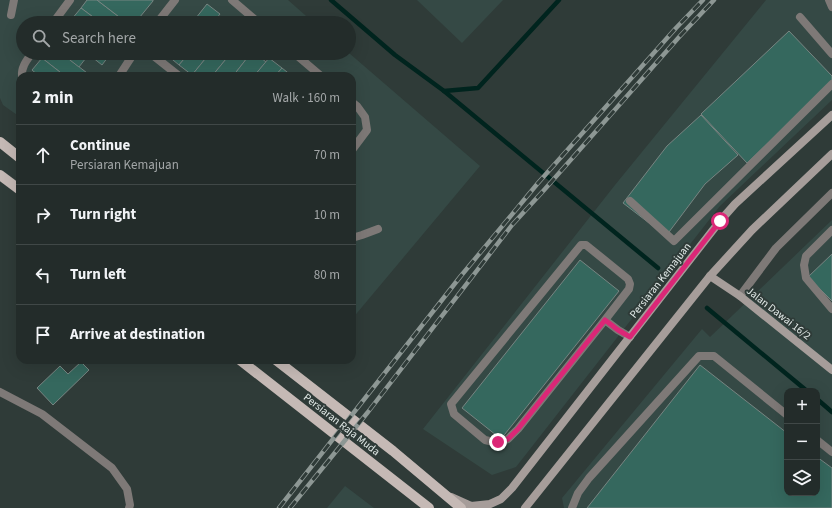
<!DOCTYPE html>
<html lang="en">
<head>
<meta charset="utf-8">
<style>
	:root { --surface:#232c2a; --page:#2b3432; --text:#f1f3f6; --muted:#a3a7a8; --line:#404847 }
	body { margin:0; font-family:"Source Sans 3",sans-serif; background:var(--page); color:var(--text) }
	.controls { position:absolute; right:12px; bottom:12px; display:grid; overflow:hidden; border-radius:8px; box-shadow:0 4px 16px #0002 }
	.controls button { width:36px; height:36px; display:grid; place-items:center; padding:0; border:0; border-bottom:1px solid var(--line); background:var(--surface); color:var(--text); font:20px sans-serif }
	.stop { position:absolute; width:12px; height:12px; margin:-9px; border:3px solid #db2777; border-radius:50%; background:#fff }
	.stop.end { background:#db2777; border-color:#fff; box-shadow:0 1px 4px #0008 }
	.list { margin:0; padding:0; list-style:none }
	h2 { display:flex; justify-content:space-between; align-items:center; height:52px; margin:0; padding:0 16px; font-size:17px }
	h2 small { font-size:13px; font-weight:400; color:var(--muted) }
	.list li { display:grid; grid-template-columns:26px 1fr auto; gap:12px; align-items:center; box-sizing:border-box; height:60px; padding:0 16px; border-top:1px solid var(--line) }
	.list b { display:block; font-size:15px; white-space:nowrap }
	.list p { margin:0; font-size:13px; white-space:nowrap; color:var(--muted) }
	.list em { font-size:13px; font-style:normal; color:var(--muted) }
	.icon { flex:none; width:22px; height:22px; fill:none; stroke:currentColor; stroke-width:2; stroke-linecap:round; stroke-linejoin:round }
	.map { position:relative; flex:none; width:832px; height:508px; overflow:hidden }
	.search { position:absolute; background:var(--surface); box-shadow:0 4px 16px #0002; left:16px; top:16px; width:340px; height:44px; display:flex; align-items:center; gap:10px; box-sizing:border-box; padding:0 14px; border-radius:22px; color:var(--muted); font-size:15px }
	.panel { position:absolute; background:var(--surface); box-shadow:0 4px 16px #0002; left:16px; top:72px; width:340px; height:292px; border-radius:12px }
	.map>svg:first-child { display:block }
</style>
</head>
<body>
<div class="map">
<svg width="832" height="508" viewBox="0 0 832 508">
	<rect width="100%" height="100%" fill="#2f3b38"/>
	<!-- built -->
	<g fill="#354945" fill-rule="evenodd">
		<polygon points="0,0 288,0 314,23 23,23 23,53 349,53 480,166 352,319 352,76 20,76 20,117 3,105 0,98"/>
		<polygon points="417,0 503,0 462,43"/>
		<polygon points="766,0 832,0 832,100 720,206 516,467 492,475 423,429 615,185"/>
		<path d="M832,220V508H564L562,498L702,329L710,337ZM787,391H817V493H787Z"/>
		<polygon points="345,486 374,508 327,508"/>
	</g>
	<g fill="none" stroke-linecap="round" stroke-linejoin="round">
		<!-- stream -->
		<g stroke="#00241e" stroke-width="4.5">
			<polyline points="331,0 395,55 444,91 658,268"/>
			<polyline points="444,91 478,88 559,0"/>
			<polyline points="707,308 807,391"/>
			<polyline points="817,399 832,412"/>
		</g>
	</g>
	<!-- building -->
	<g fill="#35685e" stroke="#778582">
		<polygon points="87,0 97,0 127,23 101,23 81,8"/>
		<polygon points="97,0 153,0 153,1 135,23 127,23"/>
		<polygon points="207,4 220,14 213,23 192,23"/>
		<polygon points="81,8 101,23 75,23 71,20"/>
		<polygon points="789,31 832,76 832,82 747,163 701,114"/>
		<polygon points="45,53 61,53 91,76 65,76 42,58"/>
		<polygon points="61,53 87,53 89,54 79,67"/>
		<polygon points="87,53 111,53 102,65"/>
		<polygon points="168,53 189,53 179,65 167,55"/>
		<polygon points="189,53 210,53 192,75 179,65"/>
		<polygon points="210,53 231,53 212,76 194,76 192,75"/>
		<polygon points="231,53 251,53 233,76 212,76"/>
		<polygon points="251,53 255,53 266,62 254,76 233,76"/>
		<polygon points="42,58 65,76 39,76 32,70"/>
		<polygon points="269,58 282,68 275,76 254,76"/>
		<polygon points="282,68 292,76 275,76"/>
		<polygon points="701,115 738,155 705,184 666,236 623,203 667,146"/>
		<polygon points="832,254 832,301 808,277"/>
		<polygon points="580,260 619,291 501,439 462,408"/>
		<polygon points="81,362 89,370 53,405 37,388 60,366 68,374"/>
		<polygon points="700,365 787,433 787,493 817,493 817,457 832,468 832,508 587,508"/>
	</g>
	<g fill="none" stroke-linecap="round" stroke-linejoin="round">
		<!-- lane -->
		<g stroke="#7e7977" stroke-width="8">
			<polyline points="232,0 259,23"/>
			<polyline points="829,0 832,7"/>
			<polyline points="11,15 14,0"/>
			<polyline points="800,17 832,54"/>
			<polyline points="53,23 70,0"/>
			<polyline points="157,23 175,0"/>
			<polyline points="150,53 179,76"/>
			<polyline points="294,53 321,76"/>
			<path d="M22,76C21,67 27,60 32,53"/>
			<polyline points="119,76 134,53"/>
			<polyline points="352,102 357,106 365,117 367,130 352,150"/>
			<polyline points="630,201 674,241 832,84"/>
			<polyline points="832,230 806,256 804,265 806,278 832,309"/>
			<polyline points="352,238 362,235 378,229"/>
			<polyline points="605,320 518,429 508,439 498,443 485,440 454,414 451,404 581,245 586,245 628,279 630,284 629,289 605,320 618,330 630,337"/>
			<polyline points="0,392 42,414 112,468 127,489 130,505 129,508"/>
			<polyline points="817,440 832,452"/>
			<polyline points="572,508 578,493 589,478 699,356 714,356 787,415"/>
		</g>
		<!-- street -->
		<polyline stroke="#7e7977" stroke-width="8" points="740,296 776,248 832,193"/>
		<!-- secondary -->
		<g stroke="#a69d9a" stroke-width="8">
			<polyline points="710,276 740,296 832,370"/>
			<polyline points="451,497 471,506 490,504 501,499 512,488 720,221 735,204 832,115"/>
			<polyline points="525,508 710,276 752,230 832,154"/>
		</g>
		<!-- primary -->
		<g stroke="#c5b9b5" stroke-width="10">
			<polyline points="0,142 20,158"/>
			<polyline points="0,175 20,190"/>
			<polyline points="240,360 429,508"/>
			<polyline points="276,360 393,451 461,508"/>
		</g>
		<defs>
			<g id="rail">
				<polyline points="279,508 460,277 538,183 676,28 703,0"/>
				<polyline points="290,508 368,412 512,225 545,189 680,36 714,0"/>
			</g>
		</defs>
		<!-- rail casing -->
		<use href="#rail" stroke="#8d9794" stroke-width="4.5"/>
		<!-- rail -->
		<use href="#rail" stroke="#2f3b38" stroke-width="3" stroke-dasharray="9" stroke-linecap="butt"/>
	</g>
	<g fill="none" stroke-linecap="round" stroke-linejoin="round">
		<!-- route -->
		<polyline stroke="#db2777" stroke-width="5" points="498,442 508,439 518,429 605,320 618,330 630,337 720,221"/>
	</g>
	<g text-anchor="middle" stroke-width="4" stroke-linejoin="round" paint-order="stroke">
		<!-- street labels -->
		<g font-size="11" fill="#e3ebe9" stroke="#2f3b38">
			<text transform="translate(660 280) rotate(-52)" y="4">Persiaran Kemajuan</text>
			<text transform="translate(779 313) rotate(38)" y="4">Jalan Dawai 16/2</text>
			<text transform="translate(342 424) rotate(38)" y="4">Persiaran Raja Muda</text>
		</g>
	</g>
</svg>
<div class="controls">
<button>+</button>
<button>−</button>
<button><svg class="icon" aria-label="layers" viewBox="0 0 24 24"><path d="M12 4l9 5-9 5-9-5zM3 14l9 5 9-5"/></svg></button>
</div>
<div class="stop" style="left:720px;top:221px"></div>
<div class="stop end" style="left:498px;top:442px"></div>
<div class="search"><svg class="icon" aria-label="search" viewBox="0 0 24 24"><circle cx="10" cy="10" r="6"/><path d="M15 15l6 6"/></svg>Search here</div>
<section class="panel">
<h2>2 min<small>Walk · 160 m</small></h2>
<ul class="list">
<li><svg class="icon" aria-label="ahead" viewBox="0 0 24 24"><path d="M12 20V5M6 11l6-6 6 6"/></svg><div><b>Continue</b><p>Persiaran Kemajuan</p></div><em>70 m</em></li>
<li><svg class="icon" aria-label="right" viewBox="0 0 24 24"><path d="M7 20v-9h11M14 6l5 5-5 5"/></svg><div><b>Turn right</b></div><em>10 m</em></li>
<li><svg class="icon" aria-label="left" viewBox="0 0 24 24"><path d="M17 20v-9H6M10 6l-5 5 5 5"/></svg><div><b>Turn left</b></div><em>80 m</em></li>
<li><svg class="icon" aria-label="arrive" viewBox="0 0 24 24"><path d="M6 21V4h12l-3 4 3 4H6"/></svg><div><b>Arrive at destination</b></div></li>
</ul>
</section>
</div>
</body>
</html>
